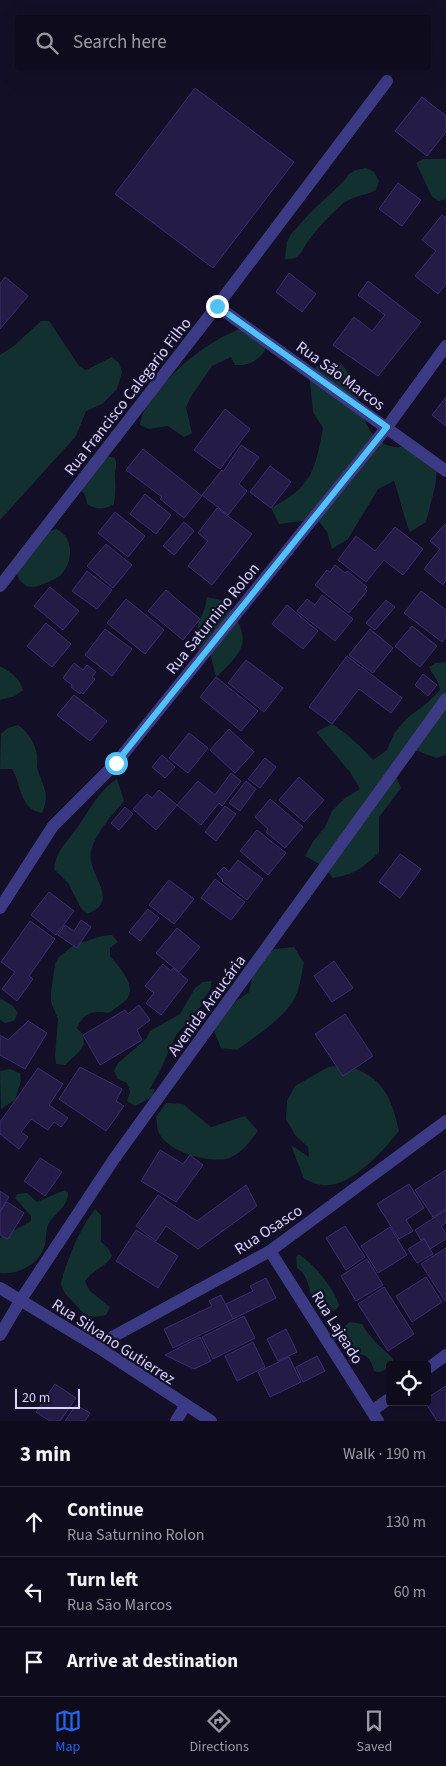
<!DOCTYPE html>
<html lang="en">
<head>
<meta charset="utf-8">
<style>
	:root { --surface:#0e0b1c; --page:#171425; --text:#f1f3f6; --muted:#9b9ba3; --line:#2e2b3b; --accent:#2563eb }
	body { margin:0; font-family:"Source Sans 3",sans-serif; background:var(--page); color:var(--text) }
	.controls { position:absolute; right:15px; bottom:15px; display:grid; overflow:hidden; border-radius:5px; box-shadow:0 5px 20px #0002 }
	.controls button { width:45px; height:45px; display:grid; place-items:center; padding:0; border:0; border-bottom:1px solid var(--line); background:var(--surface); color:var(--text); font:25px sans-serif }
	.scale { position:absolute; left:15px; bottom:12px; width:65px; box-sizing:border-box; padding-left:5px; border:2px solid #d9d4ff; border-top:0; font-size:14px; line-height:18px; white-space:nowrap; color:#d9d4ff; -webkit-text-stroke:4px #130f26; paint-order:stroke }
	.stop { position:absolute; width:15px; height:15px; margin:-11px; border:4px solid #4fc3f7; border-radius:50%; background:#fff }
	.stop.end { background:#4fc3f7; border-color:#fff; box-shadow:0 1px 5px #0008 }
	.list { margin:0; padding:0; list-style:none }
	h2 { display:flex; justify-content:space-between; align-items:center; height:65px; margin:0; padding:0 20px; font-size:21px }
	h2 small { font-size:16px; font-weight:400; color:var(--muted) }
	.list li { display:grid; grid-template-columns:32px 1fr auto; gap:15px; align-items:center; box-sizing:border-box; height:70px; padding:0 20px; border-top:1px solid var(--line) }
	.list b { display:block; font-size:19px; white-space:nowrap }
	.list p { margin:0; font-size:16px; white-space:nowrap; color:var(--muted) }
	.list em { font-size:16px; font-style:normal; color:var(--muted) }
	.icon { flex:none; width:28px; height:28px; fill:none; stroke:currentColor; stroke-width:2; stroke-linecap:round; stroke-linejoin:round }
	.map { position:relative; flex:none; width:446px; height:1421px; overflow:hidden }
	.search { position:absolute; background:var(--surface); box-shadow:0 5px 20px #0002; left:15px; right:15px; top:15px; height:55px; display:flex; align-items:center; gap:12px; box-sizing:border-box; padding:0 18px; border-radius:5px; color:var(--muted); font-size:19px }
	.sheet { height:275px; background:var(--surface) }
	nav { display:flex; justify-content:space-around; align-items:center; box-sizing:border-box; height:70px; border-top:1px solid var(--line); background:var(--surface); font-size:14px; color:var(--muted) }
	nav a { display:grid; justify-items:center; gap:2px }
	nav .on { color:var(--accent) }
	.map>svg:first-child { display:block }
</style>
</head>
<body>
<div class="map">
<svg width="446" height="1421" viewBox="0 0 446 1421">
	<rect width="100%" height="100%" fill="#130f26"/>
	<!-- green -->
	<g fill="#12302f">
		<polygon points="423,159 446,159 446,199 439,201 432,197 416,163"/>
		<path d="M366,168L374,172L379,181L376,190C365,196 350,196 340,206C329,216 317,229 308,241C304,246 303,252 297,257C293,259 289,259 285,259L287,242L291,234L310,213L343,182L349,174L356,170Z"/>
		<polygon points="41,321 49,321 79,366 86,370 112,357 119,363 122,372 117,389 102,404 86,411 76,436 0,520 0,355 15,345"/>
		<path d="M239,329L267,346C261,360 249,366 235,365L231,357L212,366L190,398L186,408L192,433L184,437L168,426L149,429L140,425C141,413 148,405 155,395C178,365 205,344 239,329Z"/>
		<path d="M323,362L342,364C345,369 350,374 352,380C362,404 363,443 395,447C401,448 408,444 414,443L437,469L435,487L426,522L410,532C403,515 400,498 394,481L378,489L348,539L332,549L327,532L317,519L279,524L271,508C284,501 298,493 306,481C316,469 320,443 323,428L313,412L309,372Z"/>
		<path d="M106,456L115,458C118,469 114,470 115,478C116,487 115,495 114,504C104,510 97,510 87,504L85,495L80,489Z"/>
		<path d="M56,529C74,537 74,561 61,575C58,578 52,580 48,582C42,584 36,588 30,587C21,585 14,575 18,566C20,561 45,534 49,531C51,530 54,530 56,529Z"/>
		<path d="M207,597L225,601C251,638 249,647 216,677L210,653L199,655C198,644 195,629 200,619C204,611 206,606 207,597Z"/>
		<path d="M446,662V755L436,758L418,751L399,753L394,771L401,788L379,817V852C363,868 355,874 333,878L321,865L305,856L314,840L325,827L332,811L345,798L360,789L350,772L316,732L332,724C349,735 360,746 373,760L387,750L394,734L406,719L428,702L440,690C439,680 433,676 429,667L436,663Z"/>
		<path d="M0,666C12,673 19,677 23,690L15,696L0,700Z"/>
		<path d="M18,725C28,732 35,743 37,755C38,759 37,763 37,767C42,787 51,791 42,813C19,809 22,785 12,769H0L1,734L8,728Z"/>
		<path d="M117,779L124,801C112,815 96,832 91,851C86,874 123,901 87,914L81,908L68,883L54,869C56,850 69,840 79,825C91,808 99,790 117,779Z"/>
		<path d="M112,935L118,942L110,948V956C121,969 142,991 121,1004C117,1007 112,1011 108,1013C107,1013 102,1012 100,1012C88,1011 81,1018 77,1028L83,1035L84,1044L79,1052L65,1065L56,1064L55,1055L58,1019L51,1002V993L55,964L59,957L74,945L102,936Z"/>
		<path d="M294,947L304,963C301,975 300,990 293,1001C281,1020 255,1037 237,1050L221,1048L214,1031L221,1012L249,992L253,974L259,958L275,949Z"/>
		<polygon points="212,981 210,990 204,998 201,1006 176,1035 159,1073 149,1090 155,1088 152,1097 135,1106 127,1101 130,1092 127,1083 118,1079 114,1071 118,1063 146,1039 150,1031 180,1014 195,988 203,982"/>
		<polygon points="0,998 13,1006 18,1013 14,1021 5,1023 0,1020"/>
		<path d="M347,1065C382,1078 391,1094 399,1131C383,1151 351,1188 323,1185C317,1185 310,1181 304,1179L291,1145L309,1157L308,1147L295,1135L286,1119L287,1101L295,1086L328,1067Z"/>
		<polygon points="10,1069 20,1073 21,1081 15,1100 1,1109 0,1071"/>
		<path d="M166,1103L183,1104L211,1127L245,1116L258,1131C250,1141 240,1156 226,1159C207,1162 171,1153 160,1135C157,1131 157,1122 156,1117Z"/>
		<path d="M65,1190L68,1193C68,1208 53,1214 48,1225C45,1232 47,1241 44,1248C38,1265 17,1275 0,1273V1238L31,1221V1216L15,1198L17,1194L27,1193L37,1202Z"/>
		<path d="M95,1209L101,1215V1242L108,1248L112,1256C104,1269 93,1269 85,1281L89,1290L110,1307L106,1315C90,1318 87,1318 76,1305C71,1299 61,1292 61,1283C61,1280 63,1278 63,1275C71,1251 80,1229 95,1209Z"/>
		<path d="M299,1255C313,1262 336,1291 339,1306L334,1311C300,1304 317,1281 297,1268L296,1257Z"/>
		<path d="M350,1322L362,1324C370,1338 381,1348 394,1359C390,1366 383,1375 374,1371C370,1353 363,1355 346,1351C342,1340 339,1329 350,1322Z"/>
	</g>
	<!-- building -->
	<g fill="#241b47" stroke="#3b2d73">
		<polygon points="195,88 294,162 213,268 115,194"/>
		<polygon points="422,97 446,116 446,132 427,156 395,131"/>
		<polygon points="398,183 421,200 402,226 379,209"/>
		<polygon points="442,215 446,218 446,284 438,294 415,276 436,251 422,240"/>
		<polygon points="289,273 316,294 302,312 276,292"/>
		<polygon points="5,277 28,296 0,329 0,284"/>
		<polygon points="368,281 421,322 378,376 333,345 354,317 372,331 385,315 358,295"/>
		<polygon points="446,397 446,426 432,415"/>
		<polygon points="225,409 250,429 220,469 194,450"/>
		<polygon points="241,445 259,457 239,484 247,491 228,515 202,495 222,470 223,472"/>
		<polygon points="143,449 202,496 184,518 160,499 162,497 126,470"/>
		<polygon points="270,466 291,482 271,508 250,492"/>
		<polygon points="145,494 171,515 156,534 130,514"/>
		<polygon points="217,508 252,534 212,585 188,566 208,541 198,533"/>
		<polygon points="115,512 145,536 128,557 98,533"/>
		<polygon points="184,522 194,531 174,555 163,546"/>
		<polygon points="446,523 446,580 443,585 424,569 440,549 430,541"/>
		<polygon points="395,527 423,549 403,575 384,560 366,582 338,560 356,536 375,551"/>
		<polygon points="106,544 132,565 113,588 87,566"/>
		<polygon points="335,565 345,573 347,571 367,587 365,589 367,591 349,613 315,585 327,570 330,572"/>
		<polygon points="87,571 112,590 97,609 72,591"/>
		<polygon points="50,587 79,611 63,630 34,606"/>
		<polygon points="166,590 200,619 183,640 148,611"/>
		<polygon points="421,591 446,610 446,637 442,642 404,613"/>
		<polygon points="322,595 353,619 335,641 297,611 307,599 315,605"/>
		<polygon points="126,599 164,630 145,654 107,623"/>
		<polygon points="386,600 395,607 375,630 366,623"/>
		<polygon points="287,605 318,631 303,649 272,624"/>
		<polygon points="46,623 71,644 52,667 27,646"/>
		<polygon points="412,626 437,646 420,667 395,646"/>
		<polygon points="105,629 132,649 112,676 85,655"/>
		<polygon points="370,629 393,648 373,673 349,655"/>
		<polygon points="347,656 402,698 391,713 359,689 332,724 309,707"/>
		<polygon points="246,660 283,688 264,712 228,683"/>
		<polygon points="74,663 83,670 87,665 96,672 92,677 95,679 83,694 81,692 80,694 71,687 72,685 63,678"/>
		<polygon points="423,674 437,685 428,696 415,685"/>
		<polygon points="216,677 258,711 241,731 200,697"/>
		<polygon points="74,695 107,721 90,741 57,715"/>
		<polygon points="229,729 254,752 235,773 210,750"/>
		<polygon points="189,733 208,748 188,773 169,758"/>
		<polygon points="162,755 175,767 165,778 152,767"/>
		<polygon points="265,758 276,767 260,788 248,779"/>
		<polygon points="231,773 241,781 222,806 219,803 201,825 177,805 198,781 215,795"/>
		<polygon points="299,777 324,800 304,822 279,800"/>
		<polygon points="246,781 256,789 240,811 229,803"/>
		<polygon points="159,790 177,805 156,830 133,809 147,794 152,798"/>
		<polygon points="270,799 303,827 285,848 266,832 268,829 255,817"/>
		<polygon points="225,806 236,814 216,841 205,832"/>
		<polygon points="125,807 133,814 119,830 111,823"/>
		<polygon points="257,830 286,853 268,875 240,851"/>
		<polygon points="400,854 421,869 400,898 379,882"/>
		<polygon points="238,860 263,879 247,900 222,881 223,880 217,874 224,867 229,872"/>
		<polygon points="215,879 245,902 231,920 201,898"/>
		<polygon points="169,880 194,899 174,924 149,905"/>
		<polygon points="49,892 74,911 56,935 31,915"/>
		<polygon points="148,909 159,918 140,941 129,932"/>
		<polygon points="81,920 91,927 77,948 58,935 65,925 74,931"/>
		<polygon points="30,921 55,939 29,976 33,979 17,1001 2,989 15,972 1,962"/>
		<polygon points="177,928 200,947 179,972 156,953"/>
		<polygon points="334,961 353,988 332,1002 314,976"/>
		<polygon points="163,964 171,971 173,968 188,980 161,1015 146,1003 154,993 145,986"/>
		<polygon points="139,1005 150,1020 137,1030 142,1040 100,1065 83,1035 125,1010 128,1014"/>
		<polygon points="345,1014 373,1056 343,1076 315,1034"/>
		<polygon points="28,1021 47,1033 25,1069 0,1055 0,1035 8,1040"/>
		<polygon points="80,1067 122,1089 116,1101 124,1106 106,1131 59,1099"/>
		<polygon points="38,1068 63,1084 49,1105 68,1118 61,1127 54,1122 48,1130 31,1119 21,1132 28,1137 19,1149 0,1134 0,1122"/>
		<polygon points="160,1150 183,1164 190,1155 203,1165 176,1202 141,1181"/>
		<polygon points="40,1158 62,1172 45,1196 24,1181"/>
		<polygon points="446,1170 446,1209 433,1217 415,1190"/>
		<polygon points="409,1184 424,1208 406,1220 413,1231 399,1239 377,1204"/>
		<polygon points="246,1185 257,1206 198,1249 166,1226 156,1241 136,1226 158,1195 197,1221"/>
		<polygon points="0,1191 9,1197 0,1211"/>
		<polygon points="7,1202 24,1213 8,1239 0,1235 0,1212"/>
		<polygon points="446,1210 446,1223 441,1226 446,1234 446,1239 430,1249 424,1238 421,1240 415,1230"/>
		<polygon points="345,1226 365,1257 346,1270 326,1238"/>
		<polygon points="390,1227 407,1255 378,1273 361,1246"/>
		<polygon points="136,1230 178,1256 158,1288 116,1261"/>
		<polygon points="424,1239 433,1254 417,1263 408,1249"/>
		<polygon points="446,1248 446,1300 445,1301 421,1264"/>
		<polygon points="367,1259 383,1285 356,1301 341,1276"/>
		<polygon points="426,1277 442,1302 412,1322 396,1296"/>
		<polygon points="266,1278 276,1298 233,1319 226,1304 253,1291 250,1286"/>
		<polygon points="384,1287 414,1334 388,1351 358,1304"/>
		<polygon points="221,1295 233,1319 173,1348 164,1329 212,1306 209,1301"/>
		<polygon points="244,1316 255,1338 213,1359 202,1337"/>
		<polygon points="286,1329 297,1352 278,1361 267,1339"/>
		<polygon points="200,1337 211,1361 194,1369 165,1355"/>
		<polygon points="253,1342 265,1367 237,1381 225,1356"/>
		<polygon points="317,1356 325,1371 303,1382 296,1367"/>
		<polygon points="289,1357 301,1382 270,1397 258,1372"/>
		<polygon points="55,1384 76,1398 60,1421 50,1421 36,1412"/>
		<polygon points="446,1386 446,1421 437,1421 425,1402 427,1402 427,1398"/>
		<polygon points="76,1405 90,1413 85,1421 65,1421"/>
	</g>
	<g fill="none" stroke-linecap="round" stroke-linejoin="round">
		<!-- street -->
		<g stroke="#3d3a85" stroke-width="12">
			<polyline points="217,306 446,471"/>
			<polyline points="0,586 217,306 387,81"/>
			<polyline points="0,908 53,826 116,763 387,427 446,346"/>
			<polyline points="270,1251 378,1421"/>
			<polyline points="0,1288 96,1346 211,1421"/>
			<polyline points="0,1335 20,1301 114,1159 446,699"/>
			<polyline points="96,1346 270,1251 446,1121"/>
			<polyline points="427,1369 446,1355"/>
			<polyline points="372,1411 390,1398"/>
			<polyline points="176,1421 185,1406"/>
		</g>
	</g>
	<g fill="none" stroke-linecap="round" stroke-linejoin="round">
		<!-- route -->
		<polyline stroke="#4fc3f7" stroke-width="6" points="116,763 387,427 217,306"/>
	</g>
	<g text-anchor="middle" stroke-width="4.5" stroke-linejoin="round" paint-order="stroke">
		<!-- street labels -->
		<g font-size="16" fill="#d9d4ff" stroke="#130f26">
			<text transform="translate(341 375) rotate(36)" y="6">Rua São Marcos</text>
			<text transform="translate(127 396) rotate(-52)" y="6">Rua Francisco Calegario Filho</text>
			<text transform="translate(212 618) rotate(-51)" y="6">Rua Saturnino Rolon</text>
			<text transform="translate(206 1005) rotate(-54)" y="6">Avenida Araucária</text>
			<text transform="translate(268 1229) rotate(-33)" y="6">Rua Osasco</text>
			<text transform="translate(338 1327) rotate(58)" y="6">Rua Lajeado</text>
			<text transform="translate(114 1341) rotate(33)" y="6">Rua Silvano Gutierrez</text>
		</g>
	</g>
</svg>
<div class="controls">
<button><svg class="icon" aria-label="locate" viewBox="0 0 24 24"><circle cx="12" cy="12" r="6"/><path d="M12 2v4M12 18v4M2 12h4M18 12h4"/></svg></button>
</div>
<div class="scale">20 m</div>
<div class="stop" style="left:116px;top:763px"></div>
<div class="stop end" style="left:217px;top:306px"></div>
<div class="search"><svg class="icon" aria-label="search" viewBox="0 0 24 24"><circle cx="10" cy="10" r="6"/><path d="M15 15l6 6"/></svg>Search here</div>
</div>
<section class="sheet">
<h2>3 min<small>Walk · 190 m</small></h2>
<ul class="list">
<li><svg class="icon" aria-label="ahead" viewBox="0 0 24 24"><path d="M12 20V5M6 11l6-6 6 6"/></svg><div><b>Continue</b><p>Rua Saturnino Rolon</p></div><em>130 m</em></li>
<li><svg class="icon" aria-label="left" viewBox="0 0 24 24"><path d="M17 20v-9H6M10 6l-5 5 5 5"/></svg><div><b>Turn left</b><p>Rua São Marcos</p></div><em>60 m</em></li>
<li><svg class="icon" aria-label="arrive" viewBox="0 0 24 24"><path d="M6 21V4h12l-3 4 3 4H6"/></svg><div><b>Arrive at destination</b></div></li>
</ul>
</section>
<nav>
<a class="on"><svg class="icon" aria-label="map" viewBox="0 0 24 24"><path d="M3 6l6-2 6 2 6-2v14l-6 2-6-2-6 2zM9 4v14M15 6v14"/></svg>Map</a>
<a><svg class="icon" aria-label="directions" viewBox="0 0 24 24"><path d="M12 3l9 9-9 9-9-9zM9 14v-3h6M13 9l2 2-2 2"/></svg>Directions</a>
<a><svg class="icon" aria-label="saved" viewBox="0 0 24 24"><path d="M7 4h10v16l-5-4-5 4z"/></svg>Saved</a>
</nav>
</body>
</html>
